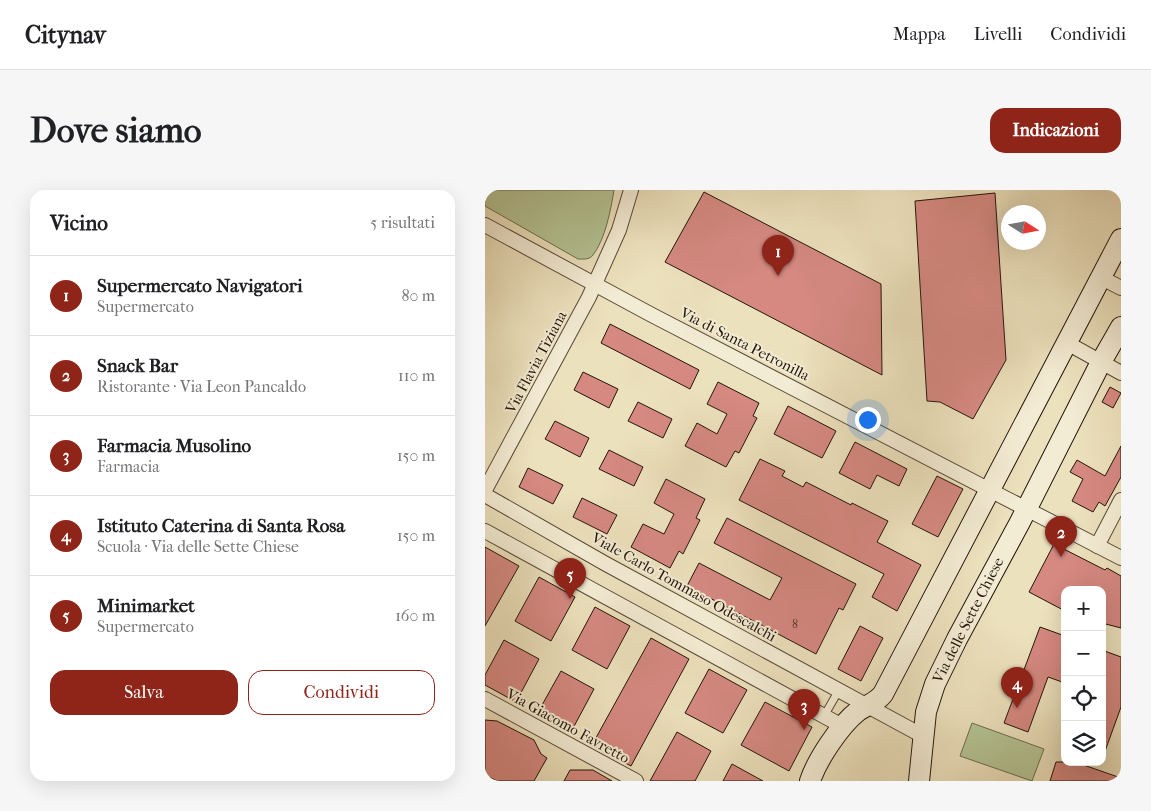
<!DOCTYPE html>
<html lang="it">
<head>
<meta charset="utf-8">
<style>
	:root { --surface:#fff; --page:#f6f6f6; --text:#202124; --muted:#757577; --line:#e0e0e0; --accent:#8f2418 }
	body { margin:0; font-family:"IM FELL French Canon",serif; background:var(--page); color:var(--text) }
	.controls { position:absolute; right:15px; bottom:15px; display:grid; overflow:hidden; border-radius:10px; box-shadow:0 5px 20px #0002 }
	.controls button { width:45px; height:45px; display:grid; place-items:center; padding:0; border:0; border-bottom:1px solid var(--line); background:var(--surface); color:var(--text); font:25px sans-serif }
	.compass { position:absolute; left:516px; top:15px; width:45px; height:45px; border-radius:50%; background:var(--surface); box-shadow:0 5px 20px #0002; rotate:101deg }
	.you { position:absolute; left:382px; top:229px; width:18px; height:18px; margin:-12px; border:4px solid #fff; border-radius:50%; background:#1a73e8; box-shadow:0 0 0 8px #1a73e833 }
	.badge { display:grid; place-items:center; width:32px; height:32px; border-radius:50%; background:var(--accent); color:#fff; font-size:16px; font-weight:700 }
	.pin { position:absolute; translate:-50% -41px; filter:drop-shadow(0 1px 2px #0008) }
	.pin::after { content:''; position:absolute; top:26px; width:18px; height:15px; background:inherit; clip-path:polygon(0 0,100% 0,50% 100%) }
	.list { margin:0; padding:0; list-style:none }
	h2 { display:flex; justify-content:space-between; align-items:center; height:65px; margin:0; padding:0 20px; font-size:21px }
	h2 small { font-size:16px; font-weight:400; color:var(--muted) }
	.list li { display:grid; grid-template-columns:32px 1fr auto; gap:15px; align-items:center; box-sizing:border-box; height:80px; padding:0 20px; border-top:1px solid var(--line) }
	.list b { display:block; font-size:19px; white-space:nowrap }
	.list p { margin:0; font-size:16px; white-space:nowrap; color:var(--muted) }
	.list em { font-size:16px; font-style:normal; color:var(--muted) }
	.actions { display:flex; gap:10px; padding:15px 20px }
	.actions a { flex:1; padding:11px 0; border:1px solid var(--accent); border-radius:15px; text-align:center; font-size:18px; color:var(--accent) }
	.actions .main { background:var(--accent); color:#fff }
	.icon { flex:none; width:28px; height:28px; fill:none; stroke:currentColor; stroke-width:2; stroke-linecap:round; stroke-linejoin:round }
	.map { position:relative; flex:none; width:636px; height:591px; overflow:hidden; border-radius:15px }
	header { display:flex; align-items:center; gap:30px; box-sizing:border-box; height:70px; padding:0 25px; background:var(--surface); border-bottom:1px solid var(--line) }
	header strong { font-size:24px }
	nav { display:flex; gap:28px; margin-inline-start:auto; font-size:18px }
	.intro { display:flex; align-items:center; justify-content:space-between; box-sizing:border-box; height:120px; padding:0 30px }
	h1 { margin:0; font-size:35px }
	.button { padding:12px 22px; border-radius:15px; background:var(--accent); color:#fff; font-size:18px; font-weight:700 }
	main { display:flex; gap:30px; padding:0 30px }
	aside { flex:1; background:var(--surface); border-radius:15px; box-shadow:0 5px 20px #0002 }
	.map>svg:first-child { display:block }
</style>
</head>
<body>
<header>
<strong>Citynav</strong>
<nav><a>Mappa</a><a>Livelli</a><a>Condividi</a></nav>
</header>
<div class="intro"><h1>Dove siamo</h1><a class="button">Indicazioni</a></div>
<main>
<aside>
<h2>Vicino<small>5 risultati</small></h2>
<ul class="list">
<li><span class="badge">1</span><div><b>Supermercato Navigatori</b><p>Supermercato</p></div><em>80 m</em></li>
<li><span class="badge">2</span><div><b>Snack Bar</b><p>Ristorante · Via Leon Pancaldo</p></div><em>110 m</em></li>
<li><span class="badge">3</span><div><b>Farmacia Musolino</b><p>Farmacia</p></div><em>150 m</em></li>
<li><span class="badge">4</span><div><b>Istituto Caterina di Santa Rosa</b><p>Scuola · Via delle Sette Chiese</p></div><em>150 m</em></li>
<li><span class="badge">5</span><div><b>Minimarket</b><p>Supermercato</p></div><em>160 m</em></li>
</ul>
<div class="actions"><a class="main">Salva</a><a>Condividi</a></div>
</aside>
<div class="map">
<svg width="636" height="591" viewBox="0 0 636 591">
	<rect width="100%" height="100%" fill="#ece1bd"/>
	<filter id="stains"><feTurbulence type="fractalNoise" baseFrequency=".004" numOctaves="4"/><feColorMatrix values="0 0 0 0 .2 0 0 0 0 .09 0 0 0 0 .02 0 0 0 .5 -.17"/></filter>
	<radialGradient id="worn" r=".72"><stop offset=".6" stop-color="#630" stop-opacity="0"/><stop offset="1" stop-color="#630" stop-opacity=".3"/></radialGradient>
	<!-- green -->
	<g fill="#b4c394" stroke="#6c6c4f">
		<path d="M0,0H129C126,19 120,50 108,65C104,70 99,69 93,69L0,16Z"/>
		<polygon points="487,533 559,559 547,591 475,566"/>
	</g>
	<!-- building -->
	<g fill="#d58981" stroke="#25150a">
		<polygon points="219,2 396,94 397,185 180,72"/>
		<polygon points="510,3 521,170 488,229 455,212 442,211 430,11"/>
		<polygon points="125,134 214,180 205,199 116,153"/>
		<polygon points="98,182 133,199 124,218 89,200"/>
		<polygon points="233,192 274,213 268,226 272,228 254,263 250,261 241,277 200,256 212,233 232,244 242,224 222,214"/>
		<polygon points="625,197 636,203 628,218 617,212"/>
		<polygon points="153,212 187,229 178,248 143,231"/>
		<polygon points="303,216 351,241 337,268 289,244"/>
		<polygon points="70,231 104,248 95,267 60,249"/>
		<polygon points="370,252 422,279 414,296 392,285 385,299 354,283"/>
		<polygon points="636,256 636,287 620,316 614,312 608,322 587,311 598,289 585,282 592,270 620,286"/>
		<polygon points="124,260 158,277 149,296 114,279"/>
		<polygon points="275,269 300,281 297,286 318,297 321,292 366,315 367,313 403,331 392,352 436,375 412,421 387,407 399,384 254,310"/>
		<polygon points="43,278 78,295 68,314 34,297"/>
		<polygon points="452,286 478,299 453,347 427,334"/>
		<polygon points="181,289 220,309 211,328 215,330 198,364 194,361 185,378 146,357 158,334 179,344 189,324 169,313"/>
		<polygon points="97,308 132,325 122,344 88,327"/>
		<polygon points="242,328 371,394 358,420 354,418 331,464 202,396 214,373 285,410 297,388 229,353"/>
		<polygon points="569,354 620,380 622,378 636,386 636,438 617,433 617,400 580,400 580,421 544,402"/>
		<polygon points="0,357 34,376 0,436"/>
		<polygon points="54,387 90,407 66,451 30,431"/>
		<polygon points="110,417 145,436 122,479 87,460"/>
		<polygon points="375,436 398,448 376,491 353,479"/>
		<polygon points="555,437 580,446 580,493 563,487 543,542 519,533"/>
		<polygon points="166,448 204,469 146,576 107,555"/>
		<polygon points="19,450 54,469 31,512 0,495 0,485"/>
		<polygon points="617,460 636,467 636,517 619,564 617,564"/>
		<polygon points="224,479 262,500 238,543 200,523"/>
		<polygon points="76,481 109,499 86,542 52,524"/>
		<polygon points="280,512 327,537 304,581 256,555"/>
		<polygon points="0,530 12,531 49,550 56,564 62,568 49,591 12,591 0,585"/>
		<polygon points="192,542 226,561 210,591 165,591"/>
		<polygon points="571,572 590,572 636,588 636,591 565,591"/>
		<polygon points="247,574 278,591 238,591"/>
		<polygon points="85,580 108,580 127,591 79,591"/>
	</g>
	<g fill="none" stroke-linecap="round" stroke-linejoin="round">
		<defs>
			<polyline id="lane" points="339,526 354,500"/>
			<g id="street">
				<polyline points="0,35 165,124 636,368"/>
				<polyline points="617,88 636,98"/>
				<polyline points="582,153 636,183"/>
				<polyline points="0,300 104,107 134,40 146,0"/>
				<polyline points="0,305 121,374 438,546"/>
				<polyline points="0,341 359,537"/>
				<polyline points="612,356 636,310"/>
				<polyline points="0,509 151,591"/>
			</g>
			<g id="secondary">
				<path d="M325,591C332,570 355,535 373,521C382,515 391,513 398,504L636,49"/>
				<polyline points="434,591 441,522 450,494 472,449 535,332 616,172 636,137"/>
			</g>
		</defs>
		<!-- lane casing -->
		<use href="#lane" stroke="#574837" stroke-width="9"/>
		<!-- street casing -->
		<use href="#street" stroke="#574837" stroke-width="16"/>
		<!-- secondary casing -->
		<use href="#secondary" stroke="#25150a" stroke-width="22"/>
		<!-- lane -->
		<use href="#lane" stroke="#f3ecd4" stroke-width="7"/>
		<!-- street -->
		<use href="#street" stroke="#f3ecd4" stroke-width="14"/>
		<!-- secondary -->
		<use href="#secondary" stroke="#f3ecd4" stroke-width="20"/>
	</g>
	<g text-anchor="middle" stroke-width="4" stroke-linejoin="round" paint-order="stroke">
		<!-- number labels -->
		<g font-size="12" fill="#513228">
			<text x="310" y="438">8</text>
		</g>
		<!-- street labels -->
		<g font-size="15" fill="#25150a" stroke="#f3ecd4">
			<text transform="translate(260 154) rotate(27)" y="5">Via di Santa Petronilla</text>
			<text transform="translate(51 172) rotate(-62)" y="5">Via Flavia Tiziana</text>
			<text transform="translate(199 397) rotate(29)" y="5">Viale Carlo Tommaso Odescalchi</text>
			<text transform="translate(483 430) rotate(-63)" y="5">Via delle Sette Chiese</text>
			<text transform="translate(83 536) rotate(29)" y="5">Via Giacomo Favretto</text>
		</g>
	</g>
	<rect width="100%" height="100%" filter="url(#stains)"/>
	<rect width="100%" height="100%" fill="url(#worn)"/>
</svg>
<div class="controls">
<button>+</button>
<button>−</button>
<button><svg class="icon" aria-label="locate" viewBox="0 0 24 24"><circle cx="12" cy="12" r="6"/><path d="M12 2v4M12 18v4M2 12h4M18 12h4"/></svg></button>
<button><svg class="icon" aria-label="layers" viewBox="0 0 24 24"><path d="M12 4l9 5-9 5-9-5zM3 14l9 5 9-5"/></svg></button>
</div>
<svg class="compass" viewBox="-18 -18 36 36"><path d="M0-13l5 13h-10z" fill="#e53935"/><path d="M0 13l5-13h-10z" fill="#757577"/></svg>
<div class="you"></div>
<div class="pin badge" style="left:293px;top:86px">1</div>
<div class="pin badge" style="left:576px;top:367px">2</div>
<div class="pin badge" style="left:319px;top:540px">3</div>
<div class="pin badge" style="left:532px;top:518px">4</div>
<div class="pin badge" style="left:85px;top:409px">5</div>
</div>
</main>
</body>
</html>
